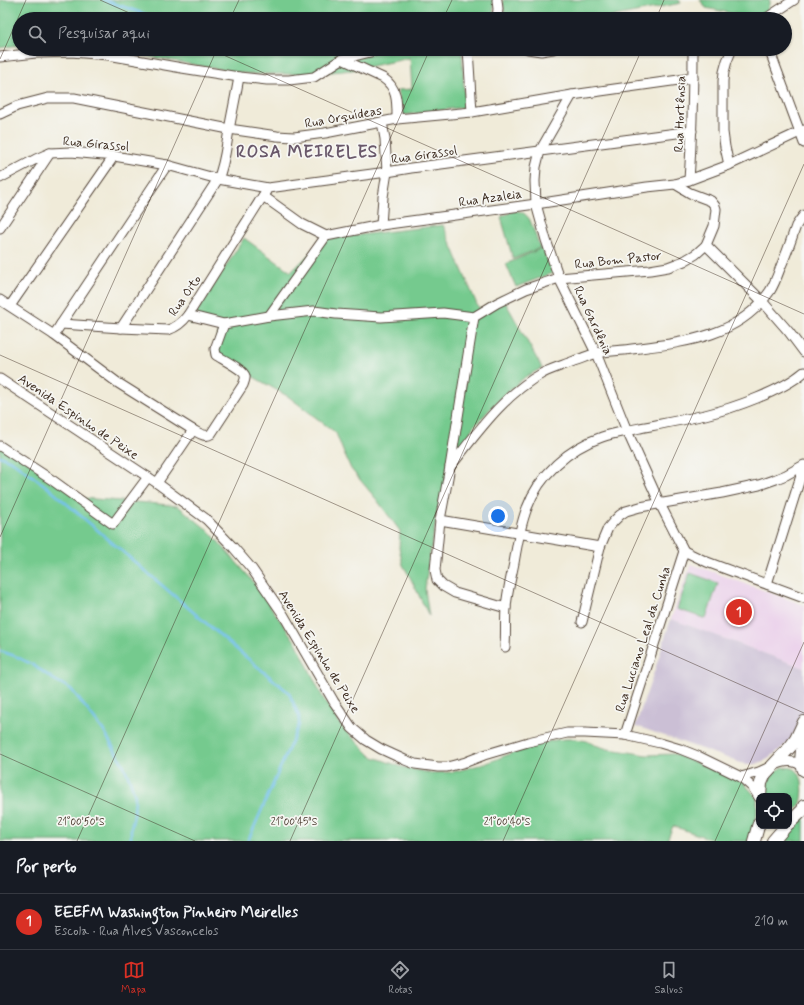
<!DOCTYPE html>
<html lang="pt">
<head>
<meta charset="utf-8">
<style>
	:root { --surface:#171b24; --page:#20242c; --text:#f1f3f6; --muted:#9ea1a6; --line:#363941; --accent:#d93025 }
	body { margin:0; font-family:Mynerve,sans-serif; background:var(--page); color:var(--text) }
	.controls { position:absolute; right:12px; bottom:12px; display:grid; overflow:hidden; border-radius:8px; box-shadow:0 1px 3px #0004 }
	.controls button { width:36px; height:36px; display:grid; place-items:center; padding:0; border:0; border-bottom:1px solid var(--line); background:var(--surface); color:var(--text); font:20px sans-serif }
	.you { position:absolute; left:498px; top:516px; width:14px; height:14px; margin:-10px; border:3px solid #fff; border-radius:50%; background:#1a73e8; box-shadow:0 0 0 6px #1a73e833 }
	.badge { display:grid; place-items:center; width:26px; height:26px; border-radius:50%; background:var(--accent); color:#fff; font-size:13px; font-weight:700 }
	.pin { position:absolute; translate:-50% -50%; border:2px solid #fff; box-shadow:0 1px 4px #0006 }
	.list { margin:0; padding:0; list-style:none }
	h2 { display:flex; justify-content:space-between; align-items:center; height:52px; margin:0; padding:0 16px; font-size:17px }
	h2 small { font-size:13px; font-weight:400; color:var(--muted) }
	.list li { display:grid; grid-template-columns:26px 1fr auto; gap:12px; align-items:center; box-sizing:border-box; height:56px; padding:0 16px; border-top:1px solid var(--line) }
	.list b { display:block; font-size:15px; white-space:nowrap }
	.list p { margin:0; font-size:13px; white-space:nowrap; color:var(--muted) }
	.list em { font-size:13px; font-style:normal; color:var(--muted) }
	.icon { flex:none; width:22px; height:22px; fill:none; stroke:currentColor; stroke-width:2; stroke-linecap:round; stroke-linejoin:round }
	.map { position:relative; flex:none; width:804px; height:841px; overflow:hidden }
	.search { position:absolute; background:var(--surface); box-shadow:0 1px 3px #0004; left:12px; right:12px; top:12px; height:44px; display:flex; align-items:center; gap:10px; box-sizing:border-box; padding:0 14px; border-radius:22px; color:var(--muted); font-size:15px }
	.sheet { height:108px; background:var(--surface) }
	nav { display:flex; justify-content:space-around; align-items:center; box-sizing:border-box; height:56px; border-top:1px solid var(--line); background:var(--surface); font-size:11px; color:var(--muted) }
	nav a { display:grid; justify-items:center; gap:2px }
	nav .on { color:var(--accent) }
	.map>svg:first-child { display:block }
</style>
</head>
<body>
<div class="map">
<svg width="804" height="841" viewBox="0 0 804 841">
	<rect width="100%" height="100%" fill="#f6f6f2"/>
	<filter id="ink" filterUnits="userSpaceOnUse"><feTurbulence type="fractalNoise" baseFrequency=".025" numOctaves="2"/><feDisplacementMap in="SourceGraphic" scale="8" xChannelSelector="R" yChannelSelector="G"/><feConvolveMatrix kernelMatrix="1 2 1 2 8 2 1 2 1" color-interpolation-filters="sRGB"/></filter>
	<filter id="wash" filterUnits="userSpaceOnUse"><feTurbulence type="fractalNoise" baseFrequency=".012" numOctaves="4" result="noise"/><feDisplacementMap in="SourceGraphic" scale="16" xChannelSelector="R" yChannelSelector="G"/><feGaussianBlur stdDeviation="0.9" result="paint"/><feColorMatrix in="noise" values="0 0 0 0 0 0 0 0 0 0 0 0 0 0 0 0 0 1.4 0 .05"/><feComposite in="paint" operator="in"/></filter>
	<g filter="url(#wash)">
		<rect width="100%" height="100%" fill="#f0ebd9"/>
		<!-- built -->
		<polygon fill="#ebd1eb" points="691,564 804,605 804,668 671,619"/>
		<!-- industrial -->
		<polygon fill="#cbbfd5" points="671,619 804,668 804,715 802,721 788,743 768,759 756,764 747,765 642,728 635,727 656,666"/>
		<!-- green -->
		<g fill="#75ca8e" stroke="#587a56">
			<polygon points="0,0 493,0 494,19 19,19 19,45 0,48"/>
			<polygon points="503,0 679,0 681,3 615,16 605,19 505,19"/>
			<polygon points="700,0 770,0 767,12 758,19 706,8"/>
			<polygon points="98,49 477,49 462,52 465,107 404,115 401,114 400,111 398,90 412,89 410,58 352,70 310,74 250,74 206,67 141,55"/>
			<path d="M513,211C521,210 526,214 530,220L540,248L513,259L501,217Z"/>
			<polygon points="443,225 478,307 482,309 502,296 542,368 525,377 497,402 473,427 456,458 439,505 429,559 425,589 429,616 410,577 403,565 399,548 400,531 377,500 351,469 343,451 336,433 289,397 213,354 220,327 189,324 244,238 291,272 317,246 326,239"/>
			<polygon points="542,248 553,273 516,287 506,264"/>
			<polygon points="0,442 81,498 148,503 178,506 209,531 251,579 297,644 324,700 342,727 371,756 402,767 430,773 453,772 487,763 512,753 539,744 555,740 565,739 576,739 587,741 595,745 608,749 629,752 646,755 674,754 727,775 744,783 757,798 757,815 749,841 716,841 673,826 667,841 0,841"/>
			<polygon points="690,573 718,583 706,619 677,609"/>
			<path d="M783,767C785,768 789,767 792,768C804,771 804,793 801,803C799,808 793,811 789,814V796H766C765,789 768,778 774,773C776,771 780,769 783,767Z"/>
			<polygon points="804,814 804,841 782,841 803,815"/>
		</g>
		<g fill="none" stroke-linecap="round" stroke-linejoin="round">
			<!-- stream -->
			<g stroke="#70bfeb" stroke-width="2.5">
				<polyline points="104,0 159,19"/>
				<polyline points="0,456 13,462 46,486 241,653 287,691 289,693 299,716 299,725 248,841"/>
				<polyline points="0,651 15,656 33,665 53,679 71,689 103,730 124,766 130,780 135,796 134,815 131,828 131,841"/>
			</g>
		</g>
	</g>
	<g filter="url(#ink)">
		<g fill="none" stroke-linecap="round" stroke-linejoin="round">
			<defs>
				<g id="minor">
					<polyline points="497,19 498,9 497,0"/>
					<polyline points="765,19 794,0"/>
					<polyline points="468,49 472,112"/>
					<polyline points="528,49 541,51 553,49"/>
					<polyline points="769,49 804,143"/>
					<polyline points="0,57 36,53 71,52 108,55 182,68 239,77 267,80 289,80 314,77 342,59 383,49"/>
					<path d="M342,59L383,78C398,88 397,103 397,119"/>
					<polyline points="572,95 540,151 536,167 535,181 536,204 546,240 559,278 596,353 627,431 660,504 684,551"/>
					<polyline points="0,114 17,106 48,98 74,98 229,129 277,136 294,137 325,133 397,119 472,112 572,95 693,78"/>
					<polyline points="729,165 725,147 723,132 723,81 724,72 727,61 732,49"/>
					<polyline points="0,178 36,159 50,153 71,152 114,156 167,165 218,179 268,188 387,172 411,168 692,131"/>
					<path d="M689,180C692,137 693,93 693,49"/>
					<polyline points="263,196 302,224 326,236 381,225 536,204 647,187 675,184 689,180 729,165 804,130"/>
					<polyline points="381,225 383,197 387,172 385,139 382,122"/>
					<polyline points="0,228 50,153"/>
					<polyline points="706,245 762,301 789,332 804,352"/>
					<path d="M0,300L54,335L61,324L121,328L168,330C177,327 182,323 188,315L266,191"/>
					<polyline points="10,306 114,156"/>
					<polyline points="188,315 224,324 269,316 314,311 336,314 381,317 443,313 474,317"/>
					<polyline points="269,316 326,236"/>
					<polyline points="61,324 167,165"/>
					<path d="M121,328L218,179C225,163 226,147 229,130C232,113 236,95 239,77"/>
					<path d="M54,335L118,383L193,430C199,433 205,438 211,434L243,385C244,382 246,378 245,376C244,370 222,359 216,355L215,349L224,324"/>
					<polyline points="0,379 157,483 206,519 233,547 252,569 283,614 334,702 352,728 366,740 381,749 405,760 415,764 438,767 447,767 466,762 484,755 528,742 567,733 585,733 625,735 660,743 680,749 700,757 741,777 753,788 759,797"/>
					<polyline points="0,446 52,480 113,524 148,477"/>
					<path d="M450,467C477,433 504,394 543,373C553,368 564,365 574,361C581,359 589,355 597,353C606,351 615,351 624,350C677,343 737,340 770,291C775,283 778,274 781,266C787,253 791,240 796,226L800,220L804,215"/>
					<polyline points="157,483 193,430"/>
					<polyline points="440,520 600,547"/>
					<polyline points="684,551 707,562 804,598"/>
					<polyline points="767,584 804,466"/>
					<polyline points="506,608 455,593 443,586 437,580 435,570 440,520 450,467 474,317 497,303 526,289 559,278 650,270 668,267 684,261 696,254 706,245 714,226 716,209 715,206 711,201 690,193 675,184"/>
					<polyline points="582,622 600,547 608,528 614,521 620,515 626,511 640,507 722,493 759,485 776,479 786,475 804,465"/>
					<path d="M505,647C506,634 505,621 506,608C507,593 511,578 514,563C517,545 520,526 527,508C539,475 569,448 602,437C614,433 627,431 640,428C661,424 683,420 705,415C734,408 782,391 804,372"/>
					<polyline points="625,735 684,551"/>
					<path d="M741,777C747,775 753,774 759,772C773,766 791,754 804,768"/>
				</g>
				<g id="major">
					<path d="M804,743C801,752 800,762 804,770"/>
					<polyline points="760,796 761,783 765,774 791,746 796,739 804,722"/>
					<polyline points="789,823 803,810 804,806"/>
					<polyline points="754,841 759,823"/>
					<polyline points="773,841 786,826"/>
				</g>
			</defs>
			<!-- minor casing -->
			<use href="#minor" stroke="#56473a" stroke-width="11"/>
			<!-- major casing -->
			<use href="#major" stroke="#56473a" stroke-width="14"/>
			<!-- minor -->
			<use href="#minor" stroke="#fff" stroke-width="9"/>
			<!-- major -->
			<use href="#major" stroke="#fff" stroke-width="12"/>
		</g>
	</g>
	<!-- ticks -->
	<path fill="none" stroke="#3b2a1e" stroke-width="1" stroke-opacity="0.45" d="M100,0L143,19M230,19L239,0M443,19L452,0M656,19L664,0M210,49L804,314M0,59L26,0M0,355L804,713M0,537L217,49M0,754L195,841M77,841L430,49M290,841L642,49M503,841L804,164M715,841L804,642"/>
	<g text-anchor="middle" stroke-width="3.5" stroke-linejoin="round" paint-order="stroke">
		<!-- street labels -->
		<g font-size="13" fill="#3b2a1e" stroke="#f6f6f2">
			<text transform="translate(679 114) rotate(-88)" y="5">Rua Hortênsia</text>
			<text transform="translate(343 116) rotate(-10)" y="5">Rua Orquídeas</text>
			<text transform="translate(96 143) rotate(5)" y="5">Rua Girassol</text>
			<text transform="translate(424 154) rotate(-8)" y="5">Rua Girassol</text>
			<text transform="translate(490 197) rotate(-8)" y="5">Rua Azaleia</text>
			<text transform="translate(618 259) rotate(-6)" y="5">Rua Bom Pastor</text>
			<text transform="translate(184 295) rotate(-55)" y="5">Rua Oito</text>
			<text transform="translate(594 320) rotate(65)" y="5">Rua Gardênia</text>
			<text transform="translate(79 416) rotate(34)" y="5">Avenida Espinho de Peixe</text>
			<text transform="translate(642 639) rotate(-72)" y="5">Rua Luciano Leal da Cunha</text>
			<text transform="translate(320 651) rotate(58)" y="5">Avenida Espinho de Peixe</text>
		</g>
		<!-- district labels -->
		<g font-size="17" font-weight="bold" letter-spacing="1" fill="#69586a" stroke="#f6f6f2">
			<text x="307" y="157">ROSA MEIRELES</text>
		</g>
	</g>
	<g font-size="10" text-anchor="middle" fill="#3b2a1e" stroke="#f6f6f2" stroke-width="3.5" stroke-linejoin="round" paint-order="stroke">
		<text x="81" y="825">21°00'50"S</text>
		<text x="294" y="825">21°00'45"S</text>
		<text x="507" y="825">21°00'40"S</text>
	</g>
</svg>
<div class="controls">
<button><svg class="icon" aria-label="locate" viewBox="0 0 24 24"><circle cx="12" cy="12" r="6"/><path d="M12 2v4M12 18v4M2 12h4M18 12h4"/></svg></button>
</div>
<div class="you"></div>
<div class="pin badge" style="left:739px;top:612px">1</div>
<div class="search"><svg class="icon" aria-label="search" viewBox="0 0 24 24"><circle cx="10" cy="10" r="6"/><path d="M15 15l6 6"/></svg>Pesquisar aqui</div>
</div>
<section class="sheet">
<h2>Por perto<small></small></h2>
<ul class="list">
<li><span class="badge">1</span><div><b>EEEFM Washington Pinheiro Meirelles</b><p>Escola · Rua Alves Vasconcelos</p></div><em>210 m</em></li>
</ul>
</section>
<nav>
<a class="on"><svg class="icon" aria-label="map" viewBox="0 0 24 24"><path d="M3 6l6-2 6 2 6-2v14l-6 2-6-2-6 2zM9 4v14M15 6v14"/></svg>Mapa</a>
<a><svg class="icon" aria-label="directions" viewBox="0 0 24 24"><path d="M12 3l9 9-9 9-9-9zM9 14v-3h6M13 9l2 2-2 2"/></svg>Rotas</a>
<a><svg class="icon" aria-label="saved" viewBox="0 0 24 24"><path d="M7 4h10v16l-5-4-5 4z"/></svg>Salvos</a>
</nav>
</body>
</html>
